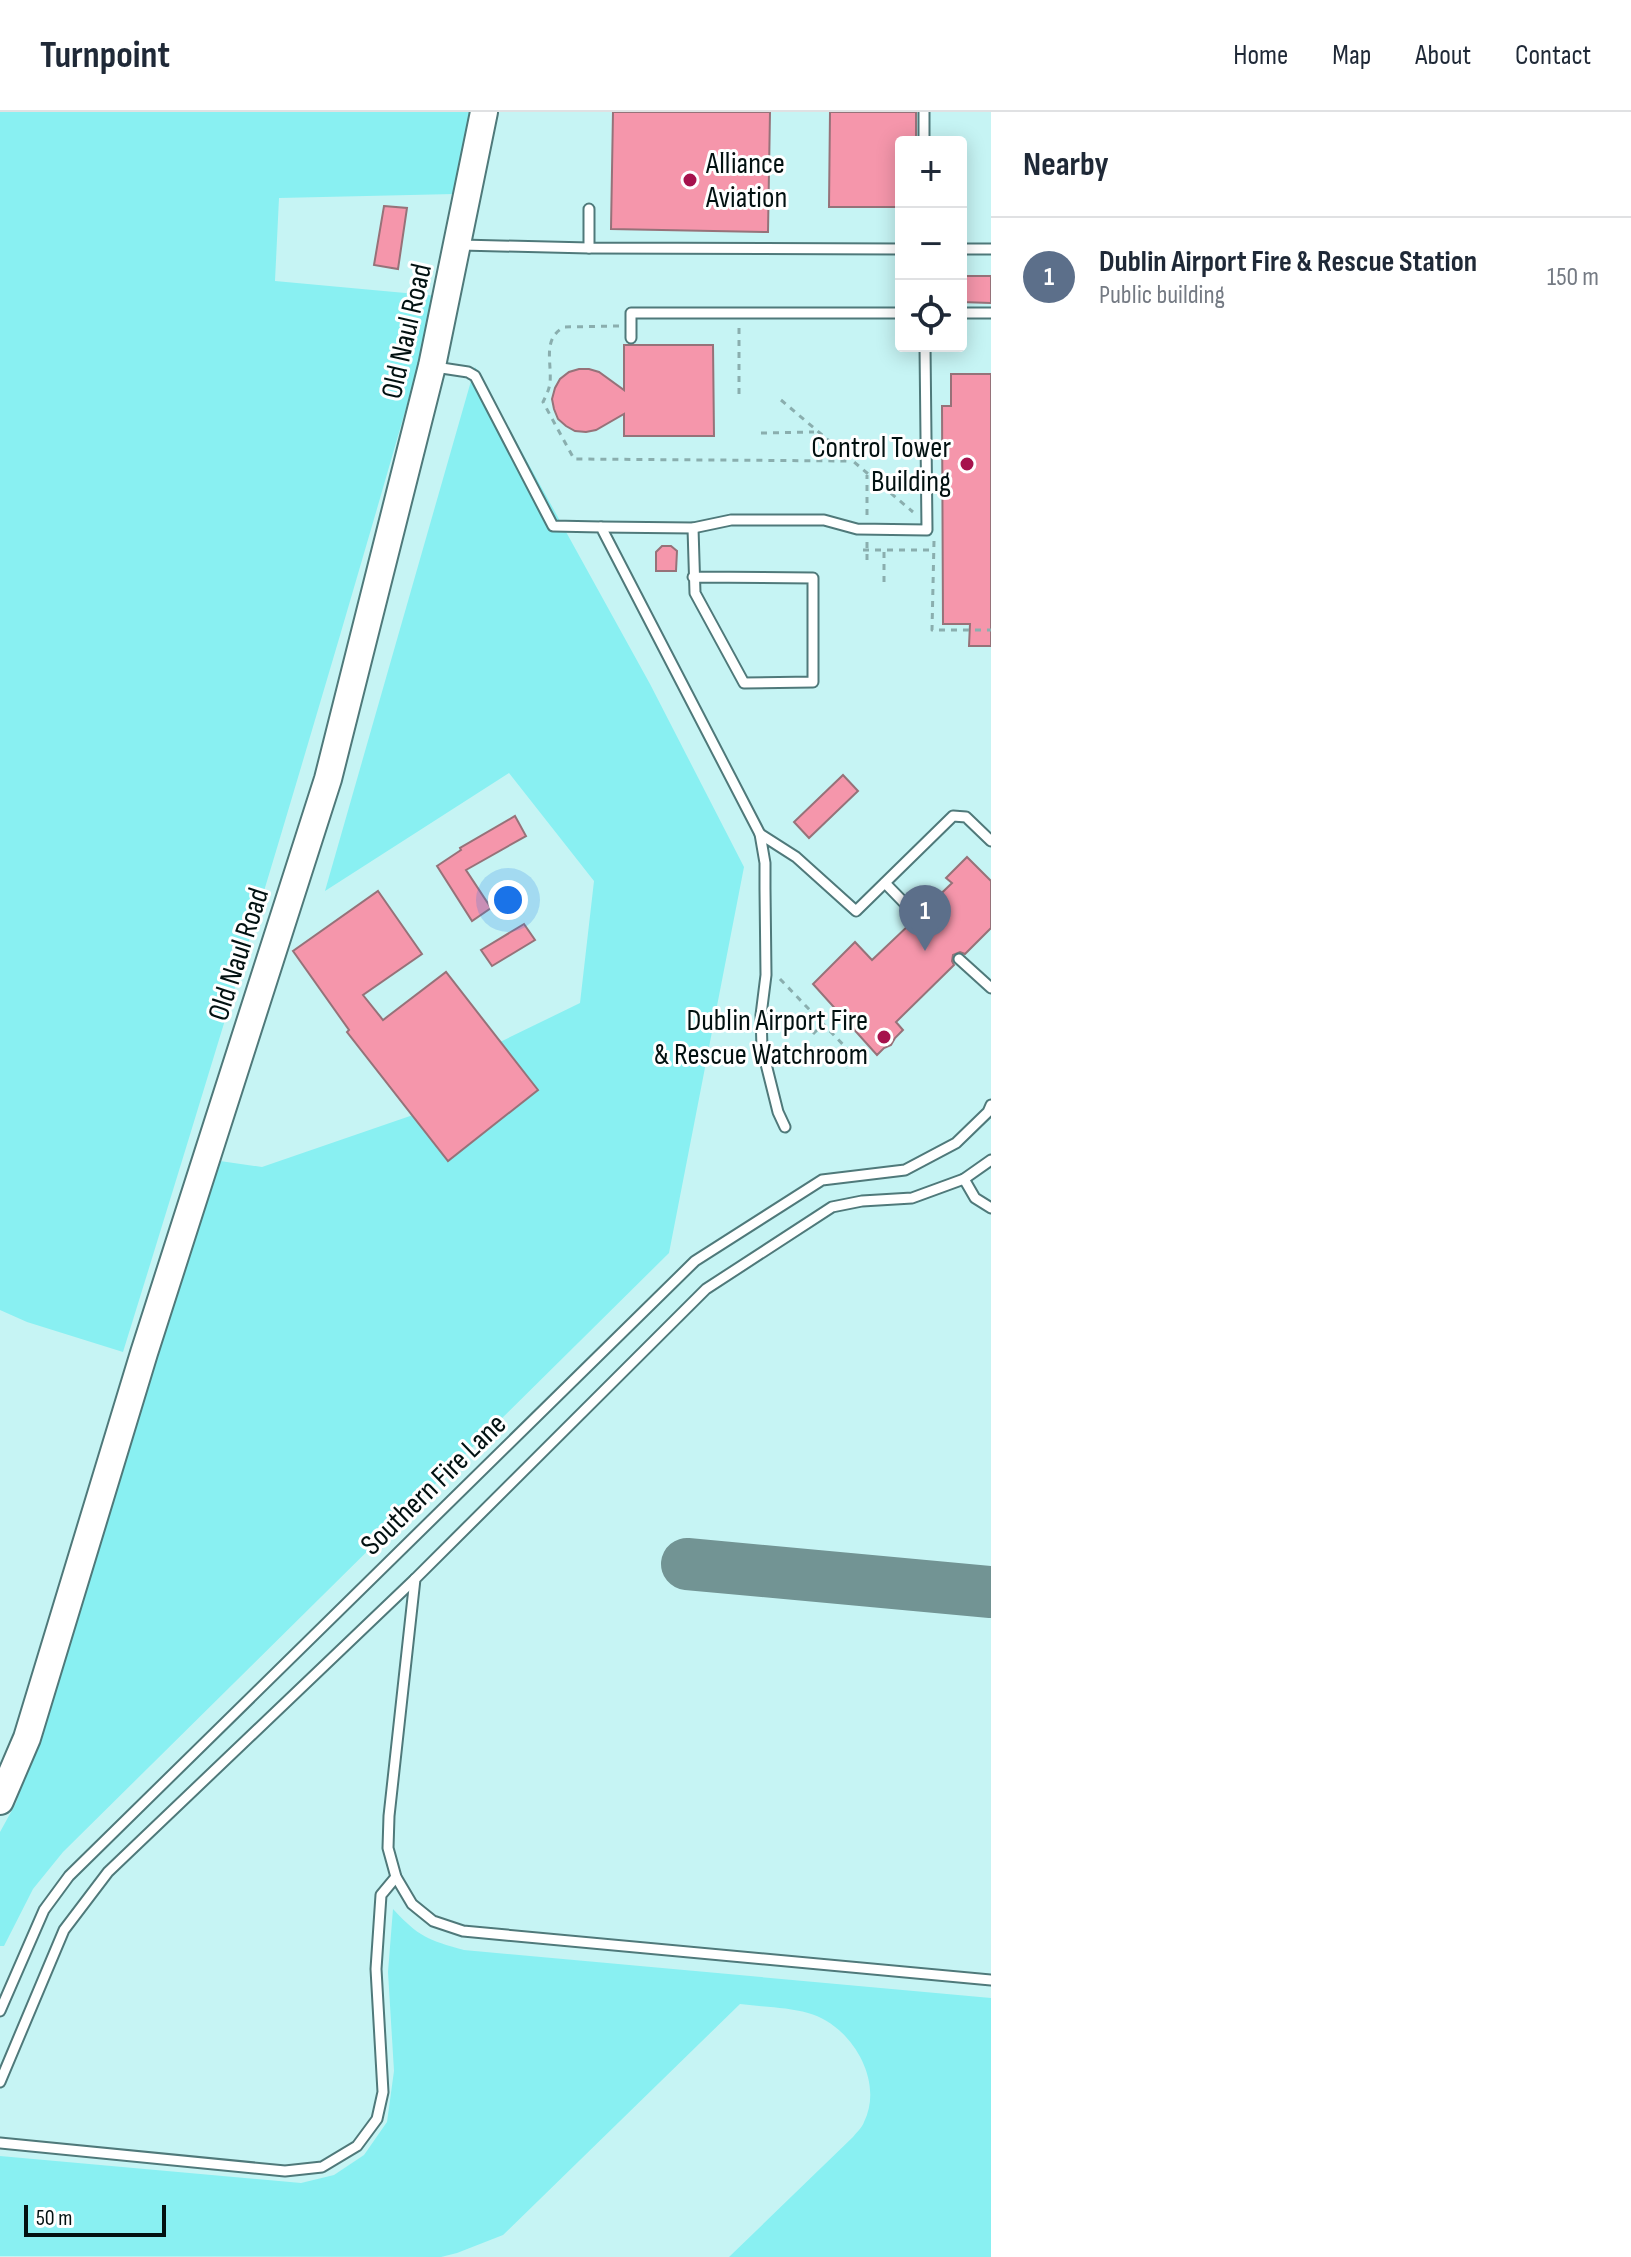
<!DOCTYPE html>
<html lang="en">
<head>
<meta charset="utf-8">
<style>
	:root { --surface:#fff; --page:#f6f6f7; --text:#1f2937; --muted:#747a83; --line:#e0e1e3; --accent:#0b8043 }
	body { margin:0; font-family:"Sofia Sans Condensed",sans-serif; background:var(--page); color:var(--text) }
	.controls { position:absolute; right:24px; top:24px; display:grid; overflow:hidden; border-radius:8px; box-shadow:0 4px 20px #0003 }
	.controls button { width:72px; height:72px; display:grid; place-items:center; padding:0; border:0; border-bottom:2px solid var(--line); background:var(--surface); color:var(--text); font:40px sans-serif }
	.scale { position:absolute; left:24px; bottom:20px; width:142px; box-sizing:border-box; padding-left:8px; border:4px solid #021111; border-top:0; font-size:22px; line-height:28px; white-space:nowrap; color:#021111; -webkit-text-stroke:6px #fff; paint-order:stroke }
	.you { position:absolute; left:508px; top:788px; width:28px; height:28px; margin:-20px; border:6px solid #fff; border-radius:50%; background:#1a73e8; box-shadow:0 0 0 12px #1a73e833 }
	.badge { display:grid; place-items:center; width:52px; height:52px; border-radius:50%; background:var(--accent); color:#fff; font-size:26px; font-weight:700 }
	.pin { position:absolute; translate:-50% -66px; filter:drop-shadow(0 2px 4px #0008) }
	.pin::after { content:''; position:absolute; top:42px; width:28px; height:24px; background:inherit; clip-path:polygon(0 0,100% 0,50% 100%) }
	.list { margin:0; padding:0; list-style:none }
	h2 { display:flex; justify-content:space-between; align-items:center; height:104px; margin:0; padding:0 32px; font-size:34px }
	h2 small { font-size:26px; font-weight:400; color:var(--muted) }
	.list li { display:grid; grid-template-columns:52px 1fr auto; gap:24px; align-items:center; box-sizing:border-box; height:120px; padding:0 32px; border-top:2px solid var(--line) }
	.list b { display:block; font-size:30px; white-space:nowrap }
	.list p { margin:0; font-size:26px; white-space:nowrap; color:var(--muted) }
	.list em { font-size:26px; font-style:normal; color:var(--muted) }
	.icon { flex:none; width:44px; height:44px; fill:none; stroke:currentColor; stroke-width:2; stroke-linecap:round; stroke-linejoin:round }
	.map { position:relative; flex:none; width:991px; height:2145px; overflow:hidden }
	header { display:flex; align-items:center; gap:48px; box-sizing:border-box; height:112px; padding:0 40px; background:var(--surface); border-bottom:2px solid var(--line) }
	header strong { font-size:38px }
	nav { display:flex; gap:44px; margin-inline-start:auto; font-size:28px }
	main { display:flex }
	aside { flex:1; background:var(--surface) }
	.map>svg:first-child { display:block }
</style>
</head>
<body>
<header>
<strong>Turnpoint</strong>
<nav><a>Home</a><a>Map</a><a>About</a><a>Contact</a></nav>
</header>
<main>
<div class="map">
<svg width="991" height="2145" viewBox="0 0 991 2145">
	<rect width="100%" height="100%" fill="#c6f4f4"/>
	<!-- green -->
	<g fill="#89f0f2">
		<path d="M0,0H471L454,82L279,86L275,169L438,184C338,537 232,889 123,1240L27,1210L0,1198Z"/>
		<polygon points="475,255 650,572 744,755 669,1141 63,1740 33,1777 4,1834 0,1834 0,1720 16,1691 220,1049 262,1055 413,1003 449,1048 538,978 500,930 580,891 594,769 509,661 325,779"/>
		<path d="M393,1797C419,1825 428,1828 464,1838L991,1886V2145H729L853,2025C856,2021 862,2016 864,2010C885,1968 850,1912 808,1901C787,1895 762,1895 740,1892L503,2123L457,2141L441,2145L0,2144V2044L301,2071L334,2063L364,2043L387,2010L394,1959L388,1860Z"/>
	</g>
	<g fill="none" stroke-linecap="round" stroke-linejoin="round">
		<!-- taxiway -->
		<polyline stroke="#729494" stroke-width="52" points="687,1452 991,1480"/>
	</g>
	<!-- building -->
	<g fill="#f596ab" stroke="#967279" stroke-width="2">
		<polygon points="613,0 770,0 768,120 611,117"/>
		<polygon points="830,0 916,0 916,30 901,30 901,95 829,95"/>
		<polygon points="384,94 407,96 398,157 374,153"/>
		<polygon points="961,164 991,164 991,191 961,190"/>
		<polygon points="624,233 713,233 714,324 624,324 624,302 596,318 586,320 575,319 566,314 558,307 554,297 552,287 555,276 560,267 569,260 579,257 589,257 599,260 624,278"/>
		<polygon points="951,262 991,262 991,534 969,534 970,512 943,512 942,294 951,294"/>
		<polygon points="662,434 671,434 677,439 676,459 656,459 656,440"/>
		<polygon points="843,663 858,679 809,726 794,710"/>
		<polygon points="515,704 526,724 466,758 491,796 472,809 437,754 461,738 460,736"/>
		<polygon points="967,745 991,769 991,816 965,842 960,840 953,843 952,849 954,853 896,910 903,918 895,926 891,933 884,936 877,943 813,872 855,830 872,848 912,810 916,811 922,810 924,805 923,799 952,771 946,766"/>
		<polygon points="378,779 422,842 363,883 383,908 446,860 538,978 448,1049 347,920 349,918 293,839"/>
		<polygon points="524,812 535,828 492,854 481,838"/>
	</g>
	<g fill="none" stroke-linecap="round" stroke-linejoin="round">
		<defs>
			<g id="lane">
				<polyline points="924,30 924,0"/>
				<polyline points="589,97 589,136 901,137"/>
				<polyline points="461,133 589,136"/>
				<polyline points="961,137 991,137"/>
				<polyline points="961,201 991,201"/>
				<polyline points="631,226 631,201 901,201"/>
				<polyline points="435,255 468,260 475,264 553,414 601,415 760,722"/>
				<polyline points="601,415 693,416 731,408 824,408 857,417 927,418 925,234"/>
				<polyline points="693,465 813,466 813,570 744,571 695,481 693,416"/>
				<polyline points="885,771 917,804"/>
				<polyline points="959,847 991,876"/>
				<polyline points="785,1015 778,1000 762,936 761,903 766,863 765,777 765,751 760,722 796,745 856,799 953,704 966,705 991,729"/>
				<polyline points="991,1048 964,1067 912,1086 862,1089 832,1095 706,1177 415,1467 389,1704 388,1736 396,1765 412,1792 433,1809 463,1819 991,1868"/>
				<polyline points="964,1067 975,1086 991,1096"/>
				<polyline points="0,1899 44,1798 69,1764 695,1149 822,1068 905,1058 956,1031 988,1000 991,993"/>
				<polyline points="0,1970 64,1818 108,1760 415,1467"/>
				<polyline points="0,2031 285,2059 322,2055 357,2034 377,2007 383,1980 376,1857 381,1783 396,1765"/>
			</g>
			<polyline id="secondary" points="0,1689 27,1626 144,1241 328,667 432,254 484,0"/>
		</defs>
		<!-- lane casing -->
		<use href="#lane" stroke="#4f797a" stroke-width="13"/>
		<!-- secondary casing -->
		<use href="#secondary" stroke="#4f797a" stroke-width="30"/>
		<!-- path -->
		<g stroke="#8aaeae" stroke-width="3" stroke-dasharray="6 6" stroke-linecap="butt">
			<path d="M619,214L564,215C542,227 552,250 550,271C549,278 546,284 543,290L574,347L850,349"/>
			<polyline points="739,216 739,288"/>
			<polyline points="781,288 913,400"/>
			<polyline points="761,321 814,320"/>
			<polyline points="867,403 867,363"/>
			<polyline points="934,429 932,518 991,518"/>
			<polyline points="867,430 867,452"/>
			<polyline points="863,438 934,438"/>
			<polyline points="884,470 884,438"/>
			<polyline points="780,867 853,943 846,956"/>
			<polyline points="813,922 824,911"/>
		</g>
		<!-- lane -->
		<use href="#lane" stroke="#fff" stroke-width="9"/>
		<!-- secondary -->
		<use href="#secondary" stroke="#fff" stroke-width="26"/>
	</g>
	<!-- markers -->
	<g fill="#a6124c" stroke="#fff" stroke-width="3">
		<circle cx="690" cy="68" r="8"/>
		<circle cx="967" cy="352" r="8"/>
		<circle cx="884" cy="925" r="8"/>
	</g>
	<g text-anchor="middle" stroke-width="6" stroke-linejoin="round" paint-order="stroke">
		<!-- poi labels -->
		<g font-size="30" fill="#021111" stroke="#fff" text-anchor="end">
			<text x="706" y="61" text-anchor="start">Alliance<tspan x="706" dy="34">Aviation</tspan></text>
			<text x="951" y="345">Control Tower<tspan x="951" dy="34">Building</tspan></text>
			<text x="868" y="918">Dublin Airport Fire<tspan x="868" dy="34">&amp; Rescue Watchroom</tspan></text>
		</g>
		<!-- street labels -->
		<g font-size="30" fill="#021111" stroke="#fff">
			<text transform="translate(406 219) rotate(-77)" y="10">Old Naul Road</text>
			<text transform="translate(238 842) rotate(-72)" y="10">Old Naul Road</text>
			<text transform="translate(433 1372) rotate(-44)" y="10">Southern Fire Lane</text>
		</g>
	</g>
</svg>
<div class="controls">
<button>+</button>
<button>−</button>
<button><svg class="icon" aria-label="locate" viewBox="0 0 24 24"><circle cx="12" cy="12" r="6"/><path d="M12 2v4M12 18v4M2 12h4M18 12h4"/></svg></button>
</div>
<div class="scale">50 m</div>
<div class="you"></div>
<div class="pin badge" style="left:925px;top:839px;background:#5c6f8a">1</div>
</div>
<aside>
<h2>Nearby<small></small></h2>
<ul class="list">
<li><span class="badge" style="background:#5c6f8a">1</span><div><b>Dublin Airport Fire &amp; Rescue Station</b><p>Public building</p></div><em>150 m</em></li>
</ul>
</aside>
</main>
</body>
</html>
